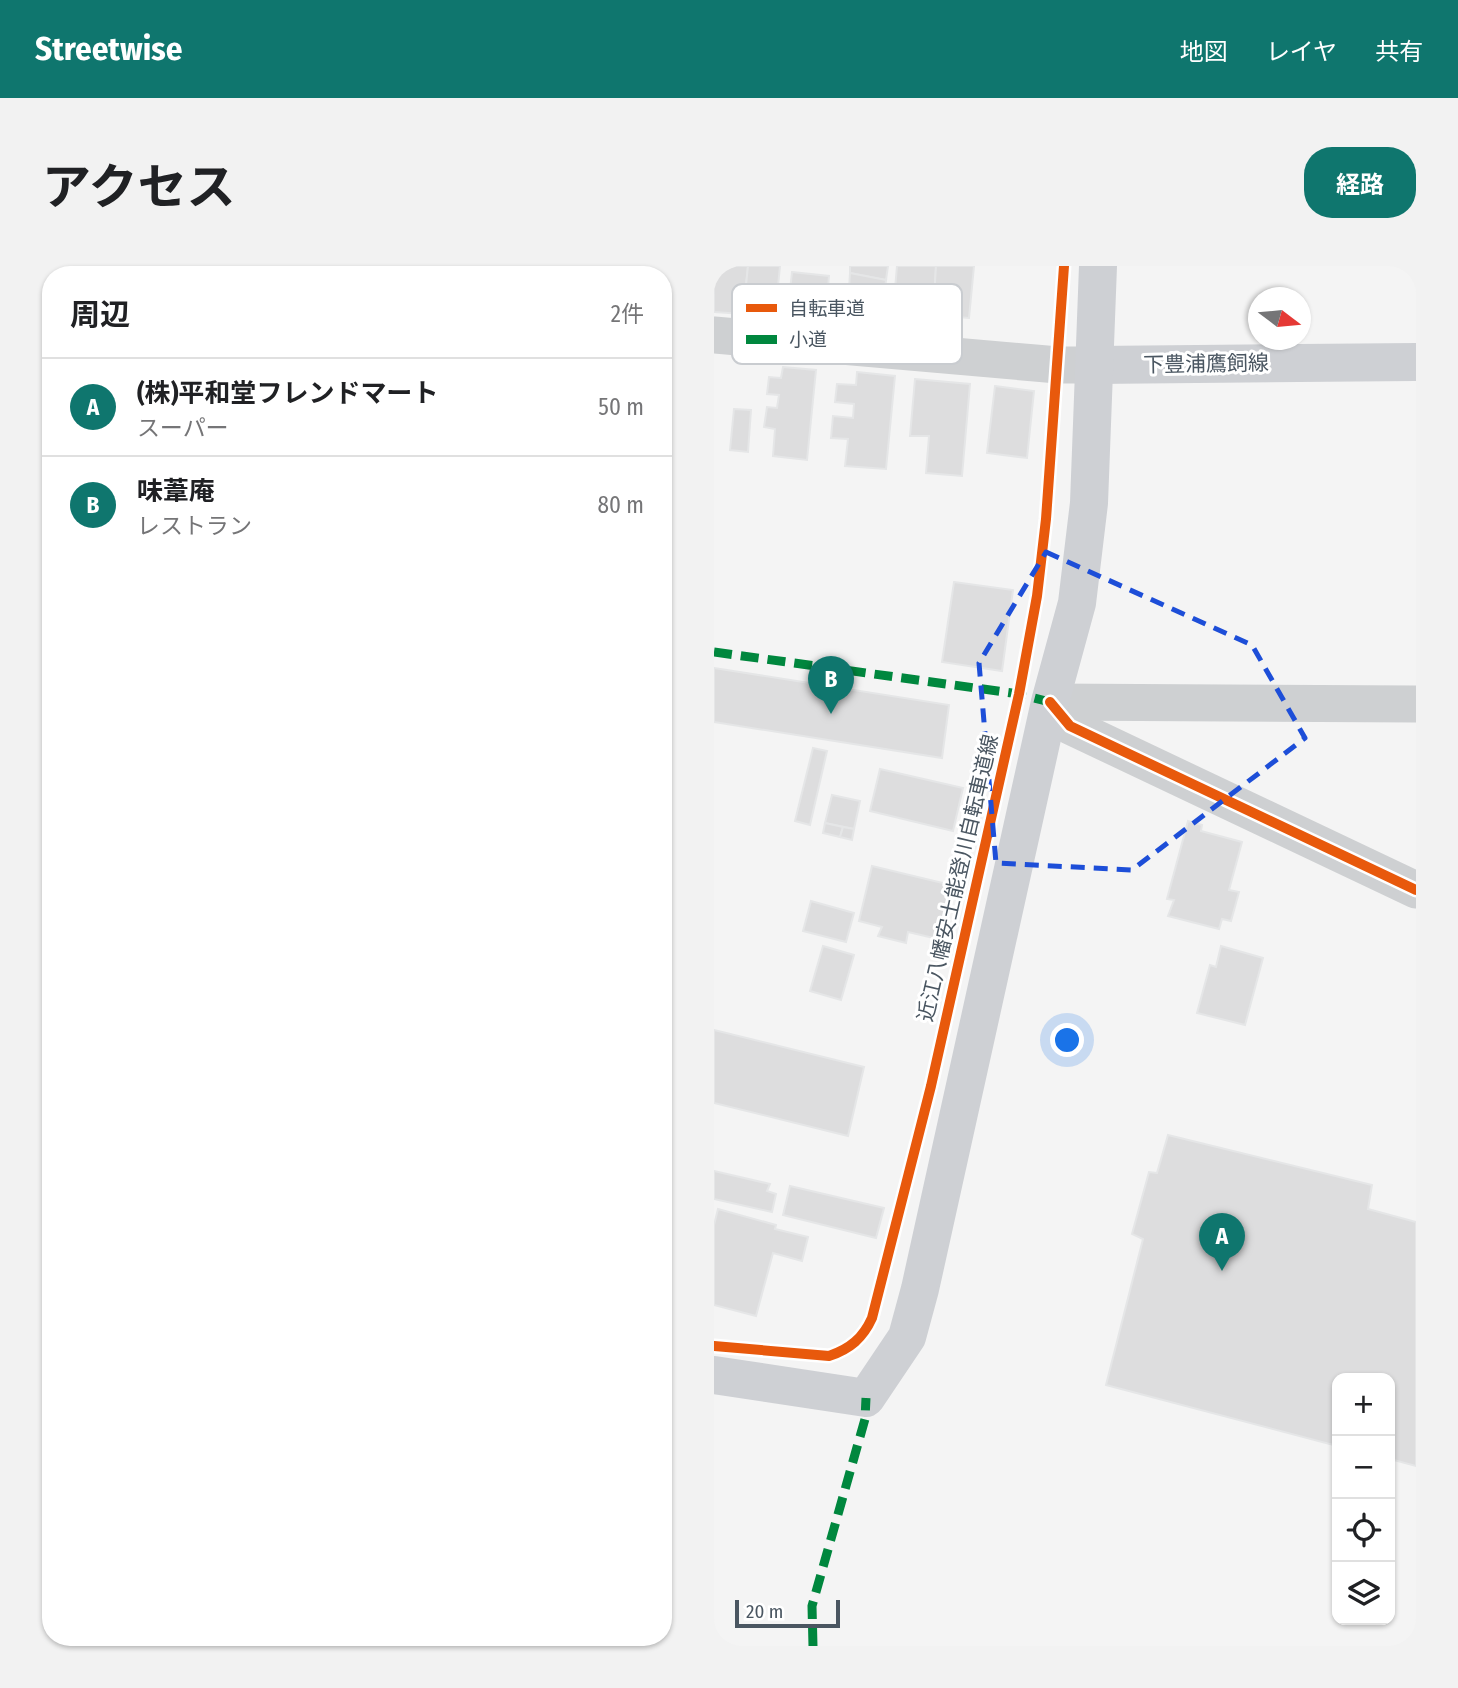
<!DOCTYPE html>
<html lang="ja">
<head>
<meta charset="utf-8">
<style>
	:root { --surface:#fff; --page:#f2f2f2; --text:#202124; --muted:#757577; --line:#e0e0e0; --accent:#0f766e }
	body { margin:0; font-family:"Fira Sans Condensed","Noto Sans JP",sans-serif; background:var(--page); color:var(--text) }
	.controls { position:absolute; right:21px; bottom:21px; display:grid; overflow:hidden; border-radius:14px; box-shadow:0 2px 5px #0004 }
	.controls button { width:63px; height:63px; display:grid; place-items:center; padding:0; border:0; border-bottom:2px solid var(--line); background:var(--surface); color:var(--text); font:35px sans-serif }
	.compass { position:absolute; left:534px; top:21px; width:63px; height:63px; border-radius:50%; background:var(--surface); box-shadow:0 2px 5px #0004; rotate:106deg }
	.scale { position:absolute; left:21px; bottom:18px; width:105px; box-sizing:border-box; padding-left:7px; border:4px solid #4a5661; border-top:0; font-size:19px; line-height:24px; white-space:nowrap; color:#4a5661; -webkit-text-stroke:5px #fff; paint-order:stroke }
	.you { position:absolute; left:354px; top:775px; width:24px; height:24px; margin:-18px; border:5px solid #fff; border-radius:50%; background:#1a73e8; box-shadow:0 0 0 10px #1a73e833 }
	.badge { display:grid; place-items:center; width:46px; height:46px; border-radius:50%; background:var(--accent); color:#fff; font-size:23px; font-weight:700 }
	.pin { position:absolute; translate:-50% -58px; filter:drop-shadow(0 2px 4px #0008) }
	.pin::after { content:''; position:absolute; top:37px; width:24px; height:21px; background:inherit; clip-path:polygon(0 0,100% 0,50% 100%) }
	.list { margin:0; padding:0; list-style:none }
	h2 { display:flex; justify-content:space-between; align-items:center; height:91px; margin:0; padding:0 28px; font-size:30px }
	h2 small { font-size:23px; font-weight:400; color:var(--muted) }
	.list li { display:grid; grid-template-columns:46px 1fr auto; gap:21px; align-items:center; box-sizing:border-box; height:98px; padding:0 28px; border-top:2px solid var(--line) }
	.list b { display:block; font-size:26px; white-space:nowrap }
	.list p { margin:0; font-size:23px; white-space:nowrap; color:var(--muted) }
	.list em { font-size:23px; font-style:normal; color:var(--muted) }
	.icon { flex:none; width:38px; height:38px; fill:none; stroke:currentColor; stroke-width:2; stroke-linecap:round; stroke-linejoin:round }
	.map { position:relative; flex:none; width:702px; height:1380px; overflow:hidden; border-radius:28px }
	header { display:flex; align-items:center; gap:42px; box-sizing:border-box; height:98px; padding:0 35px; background:var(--accent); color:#fff }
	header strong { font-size:33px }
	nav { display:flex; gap:38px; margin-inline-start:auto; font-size:24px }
	.intro { display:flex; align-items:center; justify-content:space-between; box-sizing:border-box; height:168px; padding:0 42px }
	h1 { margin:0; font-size:49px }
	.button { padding:18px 32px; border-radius:28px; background:var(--accent); color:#fff; font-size:24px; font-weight:700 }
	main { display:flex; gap:42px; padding:0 42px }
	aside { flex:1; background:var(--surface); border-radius:28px; box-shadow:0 2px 5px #0004 }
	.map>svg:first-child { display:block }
</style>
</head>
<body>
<header>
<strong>Streetwise</strong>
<nav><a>地図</a><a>レイヤ</a><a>共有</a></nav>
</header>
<div class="intro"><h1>アクセス</h1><a class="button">経路</a></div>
<main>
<aside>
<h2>周辺<small>2件</small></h2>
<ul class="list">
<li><span class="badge">A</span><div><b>(株)平和堂フレンドマート</b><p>スーパー</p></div><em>50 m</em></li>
<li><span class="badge">B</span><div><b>味葦庵</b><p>レストラン</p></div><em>80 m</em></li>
</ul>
</aside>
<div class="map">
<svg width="702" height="1380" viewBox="0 0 702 1380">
	<rect width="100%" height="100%" fill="#f4f4f4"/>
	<!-- building -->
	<g fill="#ddddde" stroke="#e5e6e7" stroke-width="2">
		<polygon points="0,0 34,0 29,48 0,46"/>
		<polygon points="34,0 66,0 62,40 30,39"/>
		<polygon points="136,0 174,0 172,14 136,7"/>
		<polygon points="183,0 222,0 219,49 179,47"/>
		<polygon points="222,0 260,0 255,52 219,49"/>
		<polygon points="78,6 115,10 111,55 73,52"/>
		<polygon points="136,7 172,14 169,41 134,40"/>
		<polygon points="69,101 102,104 93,194 59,190 61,163 50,161 53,141 63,142 65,129 53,128 55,111 67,112"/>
		<polygon points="143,106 181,110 172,203 131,200 134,173 117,172 119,150 139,152 140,138 121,136 123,118 142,119"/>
		<polygon points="201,113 256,118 248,210 212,207 215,170 196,170"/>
		<polygon points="281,120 320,125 313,192 273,187"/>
		<polygon points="20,143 37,144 34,186 16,184"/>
		<polygon points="240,316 299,324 288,405 228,396"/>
		<polygon points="0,402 235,439 228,492 0,456"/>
		<polygon points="99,482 113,485 96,559 81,555"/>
		<polygon points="166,503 249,522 239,565 156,545"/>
		<polygon points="118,529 146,535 140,563 111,557"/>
		<polygon points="474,555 488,559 487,565 528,576 515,624 525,626 517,655 508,653 505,663 454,650 460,634 453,633"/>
		<polygon points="111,557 129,561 126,571 109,567"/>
		<polygon points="129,561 140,563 138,574 126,571"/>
		<polygon points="158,600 237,619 224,673 194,666 192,677 164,670 168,661 145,655"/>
		<polygon points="97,635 140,647 132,676 89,665"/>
		<polygon points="109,680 140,689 127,734 96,725"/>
		<polygon points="507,680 549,692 531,759 483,747 496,699 502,701"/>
		<polygon points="0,764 150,801 134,870 0,837"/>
		<polygon points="454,869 658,919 654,943 702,956 702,1200 676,1193 676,1112 623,1112 623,1180 392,1119 429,973 418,968 435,906 443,907"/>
		<polygon points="0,905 56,918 53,925 62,928 58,946 0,933"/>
		<polygon points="76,920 170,942 162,972 69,949"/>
		<polygon points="4,943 62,959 61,963 94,971 88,995 59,987 42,1050 0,1039 0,959"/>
	</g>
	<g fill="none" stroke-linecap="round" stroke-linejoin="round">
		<!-- street -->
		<g stroke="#ced0d2" stroke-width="37">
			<polyline points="0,69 344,99 381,99"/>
			<polyline points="336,436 356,460 702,624"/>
			<polyline points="336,436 702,438"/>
		</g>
		<!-- secondary -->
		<g stroke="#ced0d4" stroke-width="38">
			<polyline points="381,99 702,96"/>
			<polyline points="0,1109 152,1132 193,1071 206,1023 336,436 363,337 375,237 384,0"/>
		</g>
		<!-- quiet -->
		<g stroke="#00873e" stroke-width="9" stroke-dasharray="18 9" stroke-linecap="butt">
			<polyline points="0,386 305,428 336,436"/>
			<polyline points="99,1380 98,1340 151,1153 152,1132"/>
		</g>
		<defs>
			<g id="cycleway">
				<polyline points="336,436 356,460 702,624"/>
				<path d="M0,1080L115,1090C136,1083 149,1072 158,1052L217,820L305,428L323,330L332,253L350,0"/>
			</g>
		</defs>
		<!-- cycleway casing -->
		<use href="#cycleway" stroke="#fff" stroke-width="15"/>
		<!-- cycleway -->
		<use href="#cycleway" stroke="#e8590c" stroke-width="10"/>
	</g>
	<!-- marked area -->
	<path fill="none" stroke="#1d4ed8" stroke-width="5" stroke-dasharray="14 9" stroke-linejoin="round" d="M332,286L538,379L591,472L418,604L282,597L265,397Z"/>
	<g text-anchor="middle" stroke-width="6" stroke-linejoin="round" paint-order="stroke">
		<!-- street labels -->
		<g font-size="21" fill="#4a5661" stroke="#fff">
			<text transform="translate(492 98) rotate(-1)" y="7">下豊浦鷹飼線</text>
			<text transform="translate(244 612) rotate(-77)" y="7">近江八幡安土能登川自転車道線</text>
		</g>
	</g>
	<!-- legend -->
	<rect x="18" y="18" width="230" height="80" rx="10" fill="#fff" stroke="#c9ccd0" stroke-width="2"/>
	<rect x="32" y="38" width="31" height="8" fill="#e8590c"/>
	<rect x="32" y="69" width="31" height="9" fill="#00873e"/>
	<g font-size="19" fill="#4a5661">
		<text x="75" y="49">自転車道</text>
		<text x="75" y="80">小道</text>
	</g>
</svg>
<div class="controls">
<button>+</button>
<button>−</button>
<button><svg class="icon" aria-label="locate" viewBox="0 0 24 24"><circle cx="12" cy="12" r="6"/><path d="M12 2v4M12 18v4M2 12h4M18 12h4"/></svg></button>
<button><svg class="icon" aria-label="layers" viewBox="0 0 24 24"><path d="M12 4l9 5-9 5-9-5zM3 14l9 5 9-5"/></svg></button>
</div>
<svg class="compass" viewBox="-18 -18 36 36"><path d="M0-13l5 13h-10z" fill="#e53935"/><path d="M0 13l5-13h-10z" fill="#757577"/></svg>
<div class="scale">20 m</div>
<div class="you"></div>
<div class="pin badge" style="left:508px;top:1005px">A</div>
<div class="pin badge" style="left:117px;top:448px">B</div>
</div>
</main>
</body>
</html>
